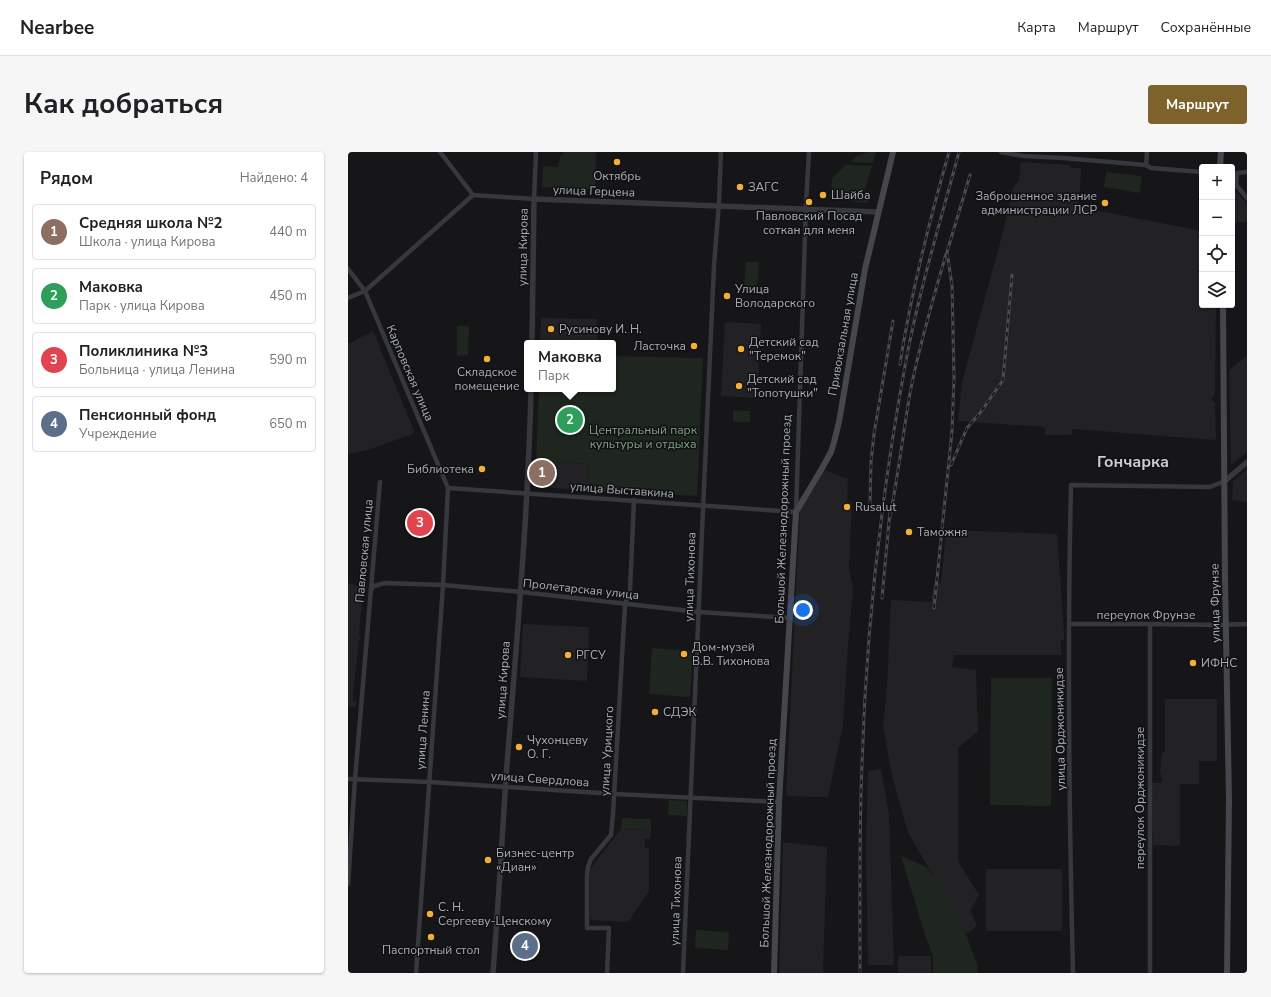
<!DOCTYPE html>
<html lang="ru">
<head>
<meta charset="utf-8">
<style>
	:root { --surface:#fff; --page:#f6f6f6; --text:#202124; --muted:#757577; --line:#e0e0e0; --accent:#7e622b }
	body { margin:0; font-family:"Nunito Sans",sans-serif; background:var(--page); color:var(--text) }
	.controls { position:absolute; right:12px; top:12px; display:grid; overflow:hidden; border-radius:4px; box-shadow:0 1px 3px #0004 }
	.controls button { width:36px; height:36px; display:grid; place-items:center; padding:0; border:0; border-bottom:1px solid var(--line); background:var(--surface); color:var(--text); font:20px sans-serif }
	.you { position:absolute; left:455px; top:458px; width:14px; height:14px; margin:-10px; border:3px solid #fff; border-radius:50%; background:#1a73e8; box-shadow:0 0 0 6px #1a73e833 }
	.badge { display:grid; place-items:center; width:26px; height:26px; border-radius:50%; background:var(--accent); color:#fff; font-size:13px; font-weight:700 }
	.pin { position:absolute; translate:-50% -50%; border:2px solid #fff; box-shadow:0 1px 4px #0006 }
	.popup { position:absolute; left:176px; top:188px; width:92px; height:52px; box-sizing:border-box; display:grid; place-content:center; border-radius:4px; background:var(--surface); filter:drop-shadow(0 1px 3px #0005); font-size:13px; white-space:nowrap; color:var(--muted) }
	.popup b { font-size:15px; color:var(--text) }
	.popup::after { content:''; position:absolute; left:50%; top:100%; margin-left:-8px; border:8px solid transparent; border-top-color:var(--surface) }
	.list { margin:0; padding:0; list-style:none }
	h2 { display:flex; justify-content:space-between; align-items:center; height:52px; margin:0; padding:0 16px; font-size:17px }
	h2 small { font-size:13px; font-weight:400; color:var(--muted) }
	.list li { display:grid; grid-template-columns:26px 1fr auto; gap:12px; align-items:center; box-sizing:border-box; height:56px; margin:0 8px 8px; padding:0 8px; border:1px solid var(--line); border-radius:4px }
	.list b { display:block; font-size:15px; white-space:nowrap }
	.list p { margin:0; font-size:13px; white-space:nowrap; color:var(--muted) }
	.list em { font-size:13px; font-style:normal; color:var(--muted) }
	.icon { flex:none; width:22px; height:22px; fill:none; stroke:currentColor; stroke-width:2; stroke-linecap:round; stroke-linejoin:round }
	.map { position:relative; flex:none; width:899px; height:821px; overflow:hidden; border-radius:4px }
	header { display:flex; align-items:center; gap:24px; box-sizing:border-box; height:56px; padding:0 20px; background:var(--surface); border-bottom:1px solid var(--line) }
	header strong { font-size:19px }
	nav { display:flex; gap:22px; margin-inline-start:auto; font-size:14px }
	.intro { display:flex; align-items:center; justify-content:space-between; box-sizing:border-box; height:96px; padding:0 24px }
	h1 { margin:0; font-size:28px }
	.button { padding:10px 18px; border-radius:4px; background:var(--accent); color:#fff; font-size:14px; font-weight:700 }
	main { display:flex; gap:24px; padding:0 24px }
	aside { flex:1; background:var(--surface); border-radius:4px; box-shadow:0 1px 3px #0004 }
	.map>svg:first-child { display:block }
</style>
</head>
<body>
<header>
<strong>Nearbee</strong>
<nav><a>Карта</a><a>Маршрут</a><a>Сохранённые</a></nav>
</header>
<div class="intro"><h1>Как добраться</h1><a class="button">Маршрут</a></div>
<main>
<aside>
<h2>Рядом<small>Найдено: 4</small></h2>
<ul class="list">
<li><span class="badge" style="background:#8d6e63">1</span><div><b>Средняя школа №2</b><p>Школа · улица Кирова</p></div><em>440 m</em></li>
<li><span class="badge" style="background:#2e9e5b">2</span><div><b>Маковка</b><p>Парк · улица Кирова</p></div><em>450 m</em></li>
<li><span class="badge" style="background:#e0444e">3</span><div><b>Поликлиника №3</b><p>Больница · улица Ленина</p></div><em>590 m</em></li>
<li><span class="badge" style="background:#5c6f8a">4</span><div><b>Пенсионный фонд</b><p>Учреждение</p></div><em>650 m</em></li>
</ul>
</aside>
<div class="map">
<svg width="899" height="821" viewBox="0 0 899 821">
	<rect width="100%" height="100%" fill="#161618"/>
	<!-- built -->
	<g fill="#222225">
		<polygon points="673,10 722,13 723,16 733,16 731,55 854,79 854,153 868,153 867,242 865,243 864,248 867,250 868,288 725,277 723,283 697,283 697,275 610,269 614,230 655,80 665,35 671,29"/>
		<polygon points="884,39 888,39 899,52 899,68 897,70 884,70"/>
		<polygon points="193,166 249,167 249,191 192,191"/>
		<polygon points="377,170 413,172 409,246 373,244"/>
		<polygon points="25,179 67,281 20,298 0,302 0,192"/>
		<polygon points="899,204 899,300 883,313 881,218"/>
		<polygon points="189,309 241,312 239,338 188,335"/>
		<polygon points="899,317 899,350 884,348 885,329"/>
		<polygon points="476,318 500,327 499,350 504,350 501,416 505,437 500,492 495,573 480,645 438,644 452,357"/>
		<polygon points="598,378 709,382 716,479 716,488 713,488 713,503 606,503 604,515 628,518 630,579 610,596 610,709 631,743 622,758 629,774 618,782 560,680 544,624 535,573 539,535 543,448 583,450 586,431 593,431"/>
		<polygon points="0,431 16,436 12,467 11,484 13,487 11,488 5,543 5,549 8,550 8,555 0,554"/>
		<polygon points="175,472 241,475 239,529 172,525"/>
		<polygon points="817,547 869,547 869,609 851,609 851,632 832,632 832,692 828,694 805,693 804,631 813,631 814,628 812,619 814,601 817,599"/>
		<polygon points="533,617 541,662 546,813 520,813 518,694 520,619"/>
		<polygon points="273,677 303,678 302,687 297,687 297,696 301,696 301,739 280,770 244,768 242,766 242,717"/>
		<polygon points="435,690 479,695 475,821 431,821"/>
		<rect x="638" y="717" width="76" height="62"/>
		<rect x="550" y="804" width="33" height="17"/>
	</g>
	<!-- green -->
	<g fill="#1e261f">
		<polygon points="216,0 248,0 247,38 194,35 195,14 210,15 213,2"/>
		<polygon points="520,0 528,0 525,11 502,10 509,4"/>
		<polygon points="498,13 524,14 515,42 522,44 520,51 500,49 497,46 482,47 484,26"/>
		<polygon points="758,20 794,24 792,41 756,35"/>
		<polygon points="398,110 411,110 409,137 396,136"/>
		<polygon points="109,174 121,174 120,203 109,204"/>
		<polygon points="265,204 355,206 349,344 239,338 241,312 188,309 191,237 265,237"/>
		<polygon points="385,258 402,259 402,270 385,270"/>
		<polygon points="304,496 345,499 342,545 301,542"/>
		<polygon points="643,526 704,526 703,654 642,653"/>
		<polygon points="321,648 339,649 339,664 320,663"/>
		<polygon points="274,666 303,667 303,678 273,677"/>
		<polygon points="553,704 577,714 598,741 614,772 629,812 630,821 585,821 585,804 578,786"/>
		<polygon points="348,778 381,780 380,798 347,796"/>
	</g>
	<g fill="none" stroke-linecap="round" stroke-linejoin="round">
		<!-- minor -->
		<g stroke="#37383d" stroke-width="4.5">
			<polyline points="92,0 125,43"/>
			<polyline points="653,0 675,4 715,6 798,13 803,16 854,20"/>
			<polyline points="798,13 799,0"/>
			<polyline points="884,33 888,33 899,46"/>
			<polyline points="888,33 889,21 899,20"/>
			<polyline points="0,117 17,139 100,336 95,433 68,821"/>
			<polyline points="0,146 17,139 125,43 186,47 188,0"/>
			<polyline points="100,336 448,360 458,53 461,0"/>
			<polyline points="23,438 26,434 37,431 95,433 173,440 351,460 442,466"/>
			<polyline points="721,472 802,472 869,473 899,472"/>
			<polyline points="802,472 802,821"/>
			<polyline points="0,627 81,630 267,642 431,650"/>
			<polyline points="0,732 7,627 32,330"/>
			<polyline points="259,821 261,776 239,776 239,723 240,715 243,707 263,683 265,662 277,452 282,438 286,348"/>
			<polyline points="335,821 354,380 366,114 371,50 373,0"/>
			<path d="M725,821C721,658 719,495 723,333L862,335L877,329"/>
		</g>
		<!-- tertiary -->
		<g stroke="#37383d" stroke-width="5.5">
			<polyline points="184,191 186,47 530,60"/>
			<polyline points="877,329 899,310"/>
			<path d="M145,821C150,756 154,691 158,625C168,496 180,367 183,237"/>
		</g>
		<!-- secondary -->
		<g stroke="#45474d" stroke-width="6">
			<polyline points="872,15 873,0"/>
			<polyline points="875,153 877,429 881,648 879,821"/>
			<polyline points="426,821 431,650 448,360 473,318 483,300 486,290 491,270 517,117 545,0"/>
		</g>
		<defs>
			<g id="rail">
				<path d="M552,212C563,140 581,70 601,0"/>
				<polyline points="603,313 619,276 632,261 655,228 664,123"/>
				<polyline points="522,353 523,310 526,282 545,169"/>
				<path d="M542,365C550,324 555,282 562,241C571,194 585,148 598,102"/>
				<polyline points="534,446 542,359"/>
				<polyline points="586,456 604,279 606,226 604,133 599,100 622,23"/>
				<path d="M512,821C512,751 511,682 514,612C518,479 533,345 557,214C570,142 592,71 611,0"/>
			</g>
		</defs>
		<!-- rail casing -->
		<use href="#rail" stroke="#4a4c52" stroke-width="3"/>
		<!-- rail -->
		<use href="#rail" stroke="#111113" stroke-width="1.5" stroke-dasharray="4.5" stroke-linecap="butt"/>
	</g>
	<!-- markers -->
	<g fill="#f2b134" stroke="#111113" stroke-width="1.5">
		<circle cx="269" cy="10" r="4"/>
		<circle cx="392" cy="35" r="4"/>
		<circle cx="475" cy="43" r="4"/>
		<circle cx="461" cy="50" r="4"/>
		<circle cx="757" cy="51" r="4"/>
		<circle cx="379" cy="144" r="4"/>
		<circle cx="203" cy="177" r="4"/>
		<circle cx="346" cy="194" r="4"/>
		<circle cx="393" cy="197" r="4"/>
		<circle cx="139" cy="207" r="4"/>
		<circle cx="391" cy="234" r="4"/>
		<circle cx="134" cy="317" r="4"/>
		<circle cx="499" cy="355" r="4"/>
		<circle cx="561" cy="380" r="4"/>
		<circle cx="336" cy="502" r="4"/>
		<circle cx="220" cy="503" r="4"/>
		<circle cx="845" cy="511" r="4"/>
		<circle cx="307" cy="560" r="4"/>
		<circle cx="171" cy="595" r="4"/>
		<circle cx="140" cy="708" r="4"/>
		<circle cx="82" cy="762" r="4"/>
		<circle cx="83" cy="785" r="4"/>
	</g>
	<g text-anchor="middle" stroke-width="3" stroke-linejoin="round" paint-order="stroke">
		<!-- poi labels -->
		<g font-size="12" fill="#a8adb8" stroke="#111113" text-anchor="start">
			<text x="269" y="28" text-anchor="middle">Октябрь</text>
			<text x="400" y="39">ЗАГС</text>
			<text x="483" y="47">Шайба</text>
			<text x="749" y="48" text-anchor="end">Заброшенное здание<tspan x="749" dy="14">администрации ЛСР</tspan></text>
			<text x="461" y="68" text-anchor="middle">Павловский Посад<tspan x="461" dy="14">соткан для меня</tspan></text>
			<text x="387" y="141">Улица<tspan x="387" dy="14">Володарского</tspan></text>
			<text x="211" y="181">Русинову И. Н.</text>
			<text x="401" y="194">Детский сад<tspan x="401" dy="14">"Теремок"</tspan></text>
			<text x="338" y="198" text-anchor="end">Ласточка</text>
			<text x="139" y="224" text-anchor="middle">Складское<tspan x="139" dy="14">помещение</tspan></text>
			<text x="399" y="231">Детский сад<tspan x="399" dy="14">"Топотушки"</tspan></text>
			<text x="126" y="321" text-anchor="end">Библиотека</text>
			<text x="507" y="359">Rusalut</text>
			<text x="569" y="384">Таможня</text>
			<text x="344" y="499">Дом-музей<tspan x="344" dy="14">В.В. Тихонова</tspan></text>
			<text x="228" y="507">РГСУ</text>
			<text x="853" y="515">ИФНС</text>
			<text x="315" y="564">СДЭК</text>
			<text x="179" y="592">Чухонцеву<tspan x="179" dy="14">О. Г.</tspan></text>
			<text x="148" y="705">Бизнес-центр<tspan x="148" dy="14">«Диан»</tspan></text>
			<text x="90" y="759">С. Н.<tspan x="90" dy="14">Сергееву-Ценскому</tspan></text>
			<text x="83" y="802" text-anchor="middle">Паспортный стол</text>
		</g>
		<!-- street labels -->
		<g font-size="12" fill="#a8adb8" stroke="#111113">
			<text transform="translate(246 39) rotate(2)" y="4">улица Герцена</text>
			<text transform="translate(175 95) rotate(-89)" y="4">улица Кирова</text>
			<text transform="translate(495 182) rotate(-80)" y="4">Привокзальная улица</text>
			<text transform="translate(62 221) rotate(67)" y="4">Карповская улица</text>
			<text transform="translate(274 338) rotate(4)" y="4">улица Выставкина</text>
			<text transform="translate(435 367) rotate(-88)" y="4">Большой Железнодорожный проезд</text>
			<text transform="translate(16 399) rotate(-85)" y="4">Павловская улица</text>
			<text transform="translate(342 425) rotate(-88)" y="4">улица Тихонова</text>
			<text transform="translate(233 437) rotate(6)" y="4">Пролетарская улица</text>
			<text transform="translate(867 451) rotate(-91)" y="4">улица Фрунзе</text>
			<text x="798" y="467">переулок Фрунзе</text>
			<text transform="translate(155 528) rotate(-86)" y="4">улица Кирова</text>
			<text transform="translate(712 577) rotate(-91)" y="4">улица Орджоникидзе</text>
			<text transform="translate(75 578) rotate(-86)" y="4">улица Ленина</text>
			<text transform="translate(259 599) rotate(-87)" y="4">улица Урицкого</text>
			<text transform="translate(192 627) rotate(4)" y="4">улица Свердлова</text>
			<text transform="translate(792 646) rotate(-90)" y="4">переулок Орджоникидзе</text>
			<text transform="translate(420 691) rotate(-88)" y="4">Большой Железнодорожный проезд</text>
			<text transform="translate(328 749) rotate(-88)" y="4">улица Тихонова</text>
		</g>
		<!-- park labels -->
		<g font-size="12" fill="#7fa381" stroke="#111113">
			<text x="295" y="282">Центральный парк<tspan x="295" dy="14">культуры и отдыха</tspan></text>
		</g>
		<!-- district labels -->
		<g font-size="16" font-weight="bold" fill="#c9ccd4" stroke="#111113">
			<text x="785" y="315">Гончарка</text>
		</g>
	</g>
</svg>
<div class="controls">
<button>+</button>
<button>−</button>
<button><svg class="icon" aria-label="locate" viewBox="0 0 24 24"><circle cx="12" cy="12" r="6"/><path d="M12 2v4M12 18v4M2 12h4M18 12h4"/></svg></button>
<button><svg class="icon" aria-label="layers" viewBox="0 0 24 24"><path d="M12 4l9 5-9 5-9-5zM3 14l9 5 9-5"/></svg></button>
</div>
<div class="you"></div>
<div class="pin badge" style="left:194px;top:321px;background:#8d6e63">1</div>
<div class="pin badge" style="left:222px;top:268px;background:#2e9e5b">2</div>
<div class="popup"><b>Маковка</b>Парк</div>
<div class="pin badge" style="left:72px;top:371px;background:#e0444e">3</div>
<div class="pin badge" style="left:177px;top:794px;background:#5c6f8a">4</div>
</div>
</main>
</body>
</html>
